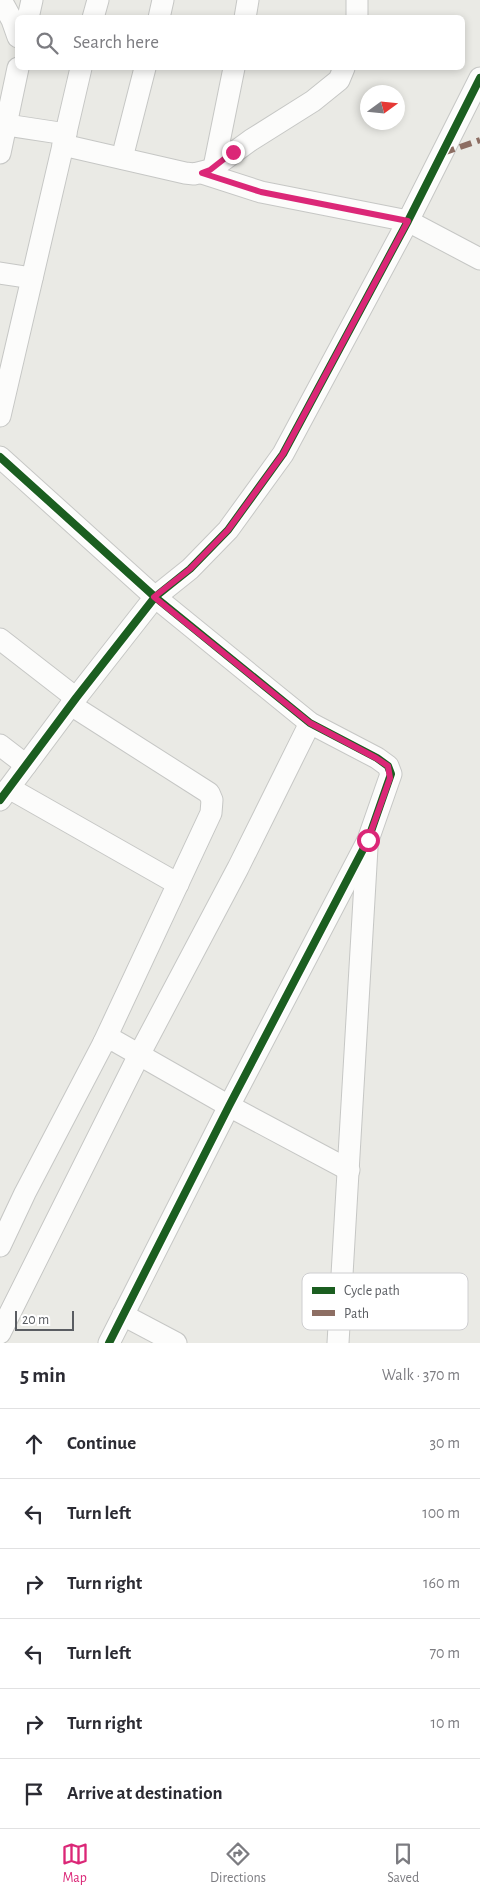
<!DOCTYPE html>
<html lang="en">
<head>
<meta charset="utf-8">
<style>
	:root { --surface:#fff; --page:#f2f2f3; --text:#2b2b33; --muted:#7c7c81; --line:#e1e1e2; --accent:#db2777 }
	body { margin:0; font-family:"Alegreya Sans",sans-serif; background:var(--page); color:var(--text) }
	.compass { position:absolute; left:360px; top:85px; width:45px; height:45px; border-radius:50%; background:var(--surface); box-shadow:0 2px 8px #0003; rotate:75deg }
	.scale { position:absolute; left:15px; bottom:12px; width:59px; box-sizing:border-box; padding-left:5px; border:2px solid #5a5d62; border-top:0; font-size:14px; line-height:18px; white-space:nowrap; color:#5a5d62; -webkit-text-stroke:4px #fff; paint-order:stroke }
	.stop { position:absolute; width:15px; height:15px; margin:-11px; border:4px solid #db2777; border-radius:50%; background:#fff }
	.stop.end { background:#db2777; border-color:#fff; box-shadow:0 1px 5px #0008 }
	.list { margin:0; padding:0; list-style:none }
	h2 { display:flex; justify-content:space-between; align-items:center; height:65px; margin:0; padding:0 20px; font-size:21px }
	h2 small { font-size:16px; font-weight:400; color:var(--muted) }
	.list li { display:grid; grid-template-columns:32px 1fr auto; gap:15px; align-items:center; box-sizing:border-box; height:70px; padding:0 20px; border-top:1px solid var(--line) }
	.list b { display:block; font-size:19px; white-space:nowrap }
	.list em { font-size:16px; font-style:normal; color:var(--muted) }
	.icon { flex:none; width:28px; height:28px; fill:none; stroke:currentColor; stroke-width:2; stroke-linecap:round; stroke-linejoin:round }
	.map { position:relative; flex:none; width:480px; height:1343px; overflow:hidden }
	.search { position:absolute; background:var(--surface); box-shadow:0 2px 8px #0003; left:15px; right:15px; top:15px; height:55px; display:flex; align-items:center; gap:12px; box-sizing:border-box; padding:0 18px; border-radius:8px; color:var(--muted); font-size:19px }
	.sheet { height:485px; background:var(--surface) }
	nav { display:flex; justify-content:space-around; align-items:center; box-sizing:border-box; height:70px; border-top:1px solid var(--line); background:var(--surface); font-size:14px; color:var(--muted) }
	nav a { display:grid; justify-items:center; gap:2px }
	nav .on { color:var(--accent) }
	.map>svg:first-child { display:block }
</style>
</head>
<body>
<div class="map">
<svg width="480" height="1343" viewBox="0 0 480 1343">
	<rect width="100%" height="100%" fill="#eaeae5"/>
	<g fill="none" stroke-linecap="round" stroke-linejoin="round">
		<defs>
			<g id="minor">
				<polyline points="1,0 12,20 18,37"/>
				<polyline points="28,18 32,0"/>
				<polyline points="93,18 98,0"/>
				<polyline points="159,18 163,0"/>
				<polyline points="245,18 248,0"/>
				<polyline points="357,18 357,0"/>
				<polyline points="0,124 66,134"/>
				<polyline points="63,145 185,173 194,174 210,170 251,140 313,101 339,80 344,68"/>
				<polyline points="0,153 18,68"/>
				<polyline points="122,158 145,68"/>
				<polyline points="214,167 234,68"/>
				<polyline points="202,173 261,192 408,221 480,259"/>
				<polyline points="0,273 32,278"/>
				<polyline points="0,416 81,68"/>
				<polyline points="0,457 155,597 310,723 377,758 388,766 391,774 368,840 229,1106 109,1343"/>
				<polyline points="0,639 76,698"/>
				<polyline points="71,705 209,793 212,800 211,813 104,1042"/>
				<polyline points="0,745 26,765"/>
				<polyline points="9,788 178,884"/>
				<polyline points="0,800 76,698 155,597 190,569 228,530 283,454 408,221 480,78"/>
				<polyline points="0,1246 25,1193 104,1042 108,1040 115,1041 229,1106 349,1170"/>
				<polyline points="123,1315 176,1343"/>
				<polyline points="0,1333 139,1055 238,868 310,723"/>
				<polyline points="338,1343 367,848"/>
			</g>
		</defs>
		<!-- minor casing -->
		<use href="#minor" stroke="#c6c7c5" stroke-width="23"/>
		<!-- minor -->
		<use href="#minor" stroke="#fcfcfb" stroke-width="21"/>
		<!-- quiet -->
		<polyline stroke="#8d6e63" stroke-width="6" stroke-dasharray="12 6" stroke-linecap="butt" points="443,153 480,140"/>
		<defs>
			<g id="cycleway">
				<polyline points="0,457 155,597 310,723 377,758 388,766 391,774 368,840 229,1106 109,1343"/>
				<polyline points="0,800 76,698 155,597 190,569 228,530 283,454 408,221 480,78"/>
			</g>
		</defs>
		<!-- cycleway casing -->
		<use href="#cycleway" stroke="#fff" stroke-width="11"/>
		<!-- cycleway -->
		<use href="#cycleway" stroke="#1b5e20" stroke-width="8"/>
	</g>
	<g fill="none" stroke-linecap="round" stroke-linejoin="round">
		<!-- route -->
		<polyline stroke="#db2777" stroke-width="6" points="233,152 210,170 202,173 261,192 408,221 283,454 228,530 190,569 154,597 310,723 376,758 388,766 390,778 368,840"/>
	</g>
	<!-- legend -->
	<rect x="302" y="1273" width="166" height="57" rx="8" fill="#fff" stroke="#ceced0" stroke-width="1"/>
	<rect x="312" y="1287" width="23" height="7" fill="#1b5e20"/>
	<rect x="312" y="1310" width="23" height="6" fill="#8d6e63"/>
	<g font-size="14" fill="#5a5d62">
		<text x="344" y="1295">Cycle path</text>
		<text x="344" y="1318">Path</text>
	</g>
</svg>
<svg class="compass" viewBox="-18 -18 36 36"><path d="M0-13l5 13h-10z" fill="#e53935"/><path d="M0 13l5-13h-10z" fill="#7c7c81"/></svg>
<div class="scale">20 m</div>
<div class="stop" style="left:368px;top:840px"></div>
<div class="stop end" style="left:233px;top:152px"></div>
<div class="search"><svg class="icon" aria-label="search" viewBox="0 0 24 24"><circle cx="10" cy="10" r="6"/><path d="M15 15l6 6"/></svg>Search here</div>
</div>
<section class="sheet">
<h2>5 min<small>Walk · 370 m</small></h2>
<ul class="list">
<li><svg class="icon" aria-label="ahead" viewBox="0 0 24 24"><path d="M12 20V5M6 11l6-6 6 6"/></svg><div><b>Continue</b></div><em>30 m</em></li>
<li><svg class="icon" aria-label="left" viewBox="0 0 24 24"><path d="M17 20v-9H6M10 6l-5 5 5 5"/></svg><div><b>Turn left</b></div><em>100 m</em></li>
<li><svg class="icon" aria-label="right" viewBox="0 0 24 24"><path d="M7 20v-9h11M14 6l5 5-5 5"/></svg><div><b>Turn right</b></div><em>160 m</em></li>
<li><svg class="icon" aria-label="left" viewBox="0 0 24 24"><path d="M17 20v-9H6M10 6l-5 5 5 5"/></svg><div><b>Turn left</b></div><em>70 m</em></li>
<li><svg class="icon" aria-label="right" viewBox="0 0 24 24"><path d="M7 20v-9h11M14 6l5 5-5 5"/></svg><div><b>Turn right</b></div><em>10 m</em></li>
<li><svg class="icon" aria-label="arrive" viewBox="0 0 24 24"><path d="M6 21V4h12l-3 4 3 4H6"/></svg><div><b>Arrive at destination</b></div></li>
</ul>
</section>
<nav>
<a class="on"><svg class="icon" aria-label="map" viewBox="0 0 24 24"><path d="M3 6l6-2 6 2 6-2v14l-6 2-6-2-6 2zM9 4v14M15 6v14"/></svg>Map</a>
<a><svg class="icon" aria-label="directions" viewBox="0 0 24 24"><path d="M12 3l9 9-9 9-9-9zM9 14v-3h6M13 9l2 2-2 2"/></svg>Directions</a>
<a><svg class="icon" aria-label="saved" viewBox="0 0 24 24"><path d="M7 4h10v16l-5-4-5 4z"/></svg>Saved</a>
</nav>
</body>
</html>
